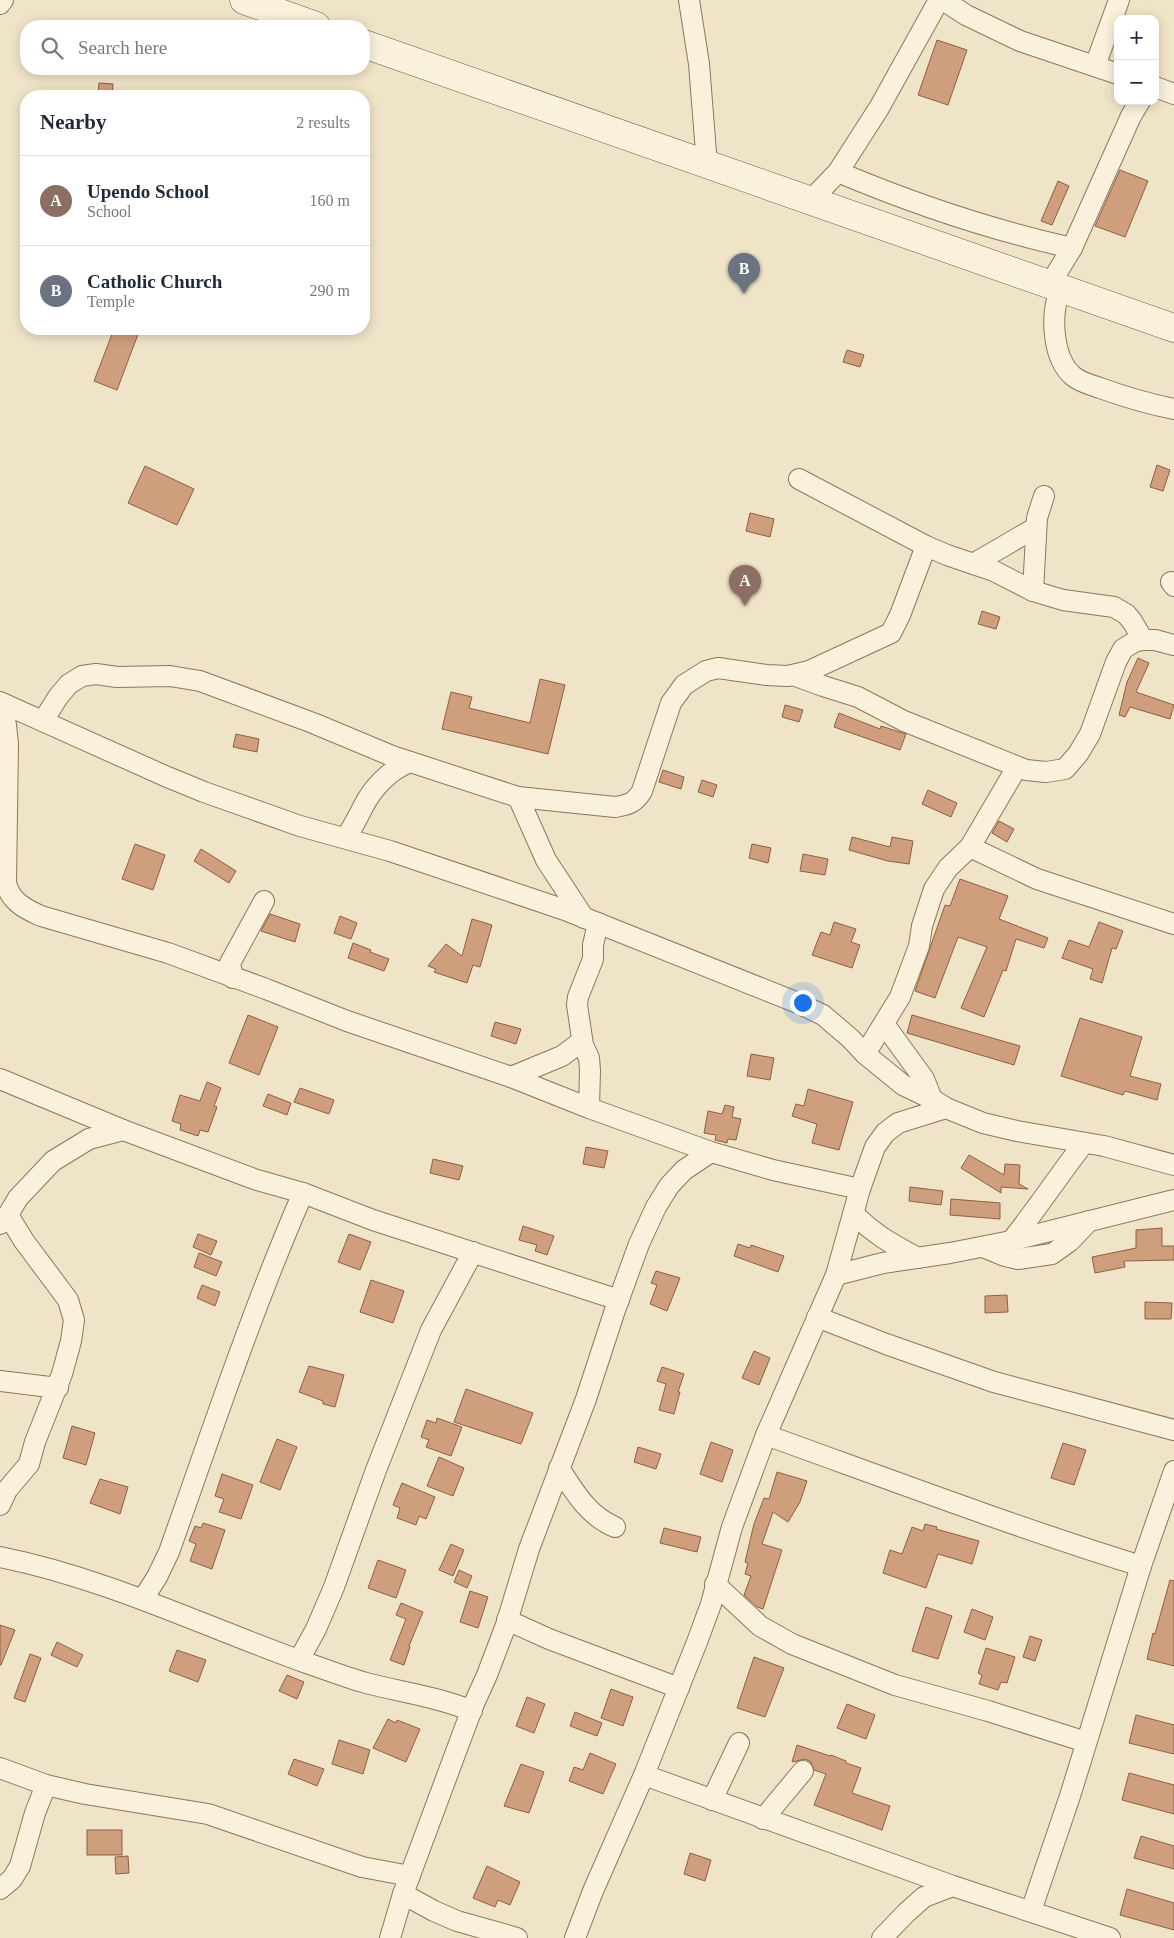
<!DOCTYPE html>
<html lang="en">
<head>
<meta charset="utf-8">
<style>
	:root { --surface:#fff; --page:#f6f6f7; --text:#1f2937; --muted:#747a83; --line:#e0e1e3; --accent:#ea580c }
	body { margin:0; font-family:"Times New Roman",serif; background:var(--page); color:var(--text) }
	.controls { position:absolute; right:15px; top:15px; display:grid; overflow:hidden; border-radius:10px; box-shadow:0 2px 12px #0003 }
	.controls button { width:45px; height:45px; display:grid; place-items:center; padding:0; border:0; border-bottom:1px solid var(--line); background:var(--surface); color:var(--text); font:25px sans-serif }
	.you { position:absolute; left:802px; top:1002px; width:18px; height:18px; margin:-12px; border:4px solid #fff; border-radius:50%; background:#1a73e8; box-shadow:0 0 0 8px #1a73e833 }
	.badge { display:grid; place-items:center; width:32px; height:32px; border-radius:50%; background:var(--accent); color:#fff; font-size:16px; font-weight:700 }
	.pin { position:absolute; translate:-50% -41px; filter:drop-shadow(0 1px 2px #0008) }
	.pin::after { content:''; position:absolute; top:26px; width:18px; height:15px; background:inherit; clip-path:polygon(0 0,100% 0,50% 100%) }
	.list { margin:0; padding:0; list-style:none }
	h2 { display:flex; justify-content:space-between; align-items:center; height:65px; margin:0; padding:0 20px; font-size:21px }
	h2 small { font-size:16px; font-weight:400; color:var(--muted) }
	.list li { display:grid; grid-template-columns:32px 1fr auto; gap:15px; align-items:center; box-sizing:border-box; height:90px; padding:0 20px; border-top:1px solid var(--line) }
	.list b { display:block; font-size:19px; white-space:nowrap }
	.list p { margin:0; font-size:16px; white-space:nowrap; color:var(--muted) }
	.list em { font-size:16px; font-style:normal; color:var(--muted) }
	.icon { flex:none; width:28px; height:28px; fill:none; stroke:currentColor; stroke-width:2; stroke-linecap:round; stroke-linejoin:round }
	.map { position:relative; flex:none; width:1174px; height:1938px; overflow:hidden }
	.search { position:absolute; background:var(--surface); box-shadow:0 2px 12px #0003; left:20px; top:20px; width:350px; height:55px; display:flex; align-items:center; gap:12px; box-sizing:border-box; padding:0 18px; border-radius:20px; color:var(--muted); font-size:19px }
	.panel { position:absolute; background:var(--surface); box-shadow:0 2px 12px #0003; left:20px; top:90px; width:350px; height:245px; border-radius:20px }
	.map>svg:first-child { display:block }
</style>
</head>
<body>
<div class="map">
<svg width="1174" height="1938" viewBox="0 0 1174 1938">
	<rect width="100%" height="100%" fill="#f0e4c8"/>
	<!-- building -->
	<g fill="#cf9f7d" stroke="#8d5f41">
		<polygon points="937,40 967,50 948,105 918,95"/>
		<polygon points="99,83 113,84 112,96 98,96"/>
		<polygon points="1120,170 1148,181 1125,237 1095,226"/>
		<polygon points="1058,181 1069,186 1052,225 1041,221"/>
		<polygon points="114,329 140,329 117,390 94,381"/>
		<polygon points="847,350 864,355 860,367 843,362"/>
		<polygon points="1157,465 1170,470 1163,491 1150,487"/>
		<polygon points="145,466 194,489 177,525 128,503"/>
		<polygon points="750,513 774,519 770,537 746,531"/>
		<polygon points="982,611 1000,617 996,629 978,624"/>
		<polygon points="1138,658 1149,663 1136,692 1174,705 1170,719 1130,707 1125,717 1119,715 1127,682"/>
		<polygon points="540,679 565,685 548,754 442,729 451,692 472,697 469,708 530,723"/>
		<polygon points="785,705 803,710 799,722 782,717"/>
		<polygon points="839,713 880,729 881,726 906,734 900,750 834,727"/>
		<polygon points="236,734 259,739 257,752 233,747"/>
		<polygon points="663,770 684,777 681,789 659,782"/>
		<polygon points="702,780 717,785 713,797 698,792"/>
		<polygon points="928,790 957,803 951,817 922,804"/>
		<polygon points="999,821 1014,829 1007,842 992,833"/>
		<polygon points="852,837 890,847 892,837 913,841 909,864 888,861 849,850"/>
		<polygon points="135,844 165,855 153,890 122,879"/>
		<polygon points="752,844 771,848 768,863 749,858"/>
		<polygon points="201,849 236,871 229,883 194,861"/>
		<polygon points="803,854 828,859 825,875 800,871"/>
		<polygon points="960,879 1008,896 999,919 1048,938 1044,948 1016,939 1006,971 1003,970 984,1017 961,1008 987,947 958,937 935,998 915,991 945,905 950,906"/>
		<polygon points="270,914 300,924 295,942 261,931"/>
		<polygon points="340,916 357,923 351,939 334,933"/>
		<polygon points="472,919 492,925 480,967 473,965 467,983 434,972 436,969 428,966 446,944 462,956"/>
		<polygon points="834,922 856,929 851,942 860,945 852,968 812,955 821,932 830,935"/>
		<polygon points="1099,922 1123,931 1116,949 1112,948 1102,983 1090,979 1093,969 1062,958 1069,940 1089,947"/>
		<polygon points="353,943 371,950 370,952 389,959 384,971 348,958"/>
		<polygon points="248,1015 278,1027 259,1075 229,1063"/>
		<polygon points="912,1015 1020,1046 1014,1065 907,1033"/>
		<polygon points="1080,1018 1142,1037 1130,1076 1161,1084 1157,1100 1125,1091 1123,1095 1061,1076"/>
		<polygon points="495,1022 521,1029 516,1044 491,1036"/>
		<polygon points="751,1054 774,1058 770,1080 747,1076"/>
		<polygon points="207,1082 221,1088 214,1106 217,1107 208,1132 200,1130 198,1136 180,1130 181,1124 172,1121 180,1095 200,1101"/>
		<polygon points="300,1088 334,1100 329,1114 294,1102"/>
		<polygon points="808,1089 853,1102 839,1150 812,1143 817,1124 792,1116 796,1104 804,1106"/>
		<polygon points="268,1094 291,1103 287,1115 263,1106"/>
		<polygon points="725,1105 734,1107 732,1117 741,1119 736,1140 728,1139 727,1143 715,1140 716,1135 704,1133 708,1111 722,1114"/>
		<polygon points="586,1147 608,1151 604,1168 583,1164"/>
		<polygon points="969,1155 1004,1175 1005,1164 1020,1165 1019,1184 1028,1189 1001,1187 1001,1193 961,1168"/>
		<polygon points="433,1159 463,1166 459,1180 430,1173"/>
		<polygon points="910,1187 943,1191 941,1205 909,1201"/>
		<polygon points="951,1199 1000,1203 1000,1219 950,1215"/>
		<polygon points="523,1226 554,1236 547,1255 535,1251 537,1245 519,1240"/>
		<polygon points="1162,1228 1162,1246 1174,1246 1174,1260 1124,1261 1125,1267 1095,1273 1092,1257 1136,1248 1136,1230"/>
		<polygon points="198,1234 217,1241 211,1255 193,1247"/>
		<polygon points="349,1234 371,1242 360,1270 338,1262"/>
		<polygon points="738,1244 750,1248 751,1245 784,1256 778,1272 734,1256"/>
		<polygon points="199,1253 222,1262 216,1276 194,1267"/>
		<polygon points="656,1271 680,1278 667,1311 650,1304 657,1285 651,1283"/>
		<polygon points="371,1280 404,1291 393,1323 360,1312"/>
		<polygon points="202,1285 220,1292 215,1306 197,1298"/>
		<polygon points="1007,1295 1008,1312 985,1313 985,1296"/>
		<polygon points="1145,1302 1172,1303 1171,1319 1145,1319"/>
		<polygon points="754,1351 770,1358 759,1385 742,1378"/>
		<polygon points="309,1366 344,1375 335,1407 323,1404 323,1401 299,1392"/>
		<polygon points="662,1367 684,1374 678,1392 680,1392 674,1414 659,1410 666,1384 657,1381"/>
		<polygon points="466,1389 533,1413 521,1444 454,1422"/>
		<polygon points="437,1418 462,1427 451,1456 426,1447 429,1440 421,1437 427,1420 436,1423"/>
		<polygon points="72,1426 95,1433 86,1465 63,1458"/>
		<polygon points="277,1439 297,1447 280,1490 260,1482"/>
		<polygon points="711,1442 733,1450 722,1482 700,1474"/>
		<polygon points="1063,1443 1086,1450 1074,1485 1051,1478"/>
		<polygon points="638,1447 661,1454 656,1469 634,1462"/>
		<polygon points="439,1457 464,1468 453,1496 427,1486"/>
		<polygon points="777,1472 807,1481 800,1502 788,1522 773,1512 762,1544 782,1550 763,1609 757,1607 744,1595 751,1576 745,1574 748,1563 745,1562 754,1524 764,1498 769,1499"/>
		<polygon points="222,1474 253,1485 241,1519 219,1512 224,1499 215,1496"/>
		<polygon points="100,1479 128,1487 120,1514 90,1503"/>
		<polygon points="402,1483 435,1497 426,1519 419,1516 416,1525 397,1518 400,1508 393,1505"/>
		<polygon points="203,1523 225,1530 212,1569 190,1561 196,1544 189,1541 195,1526 201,1528"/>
		<polygon points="925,1524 937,1527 936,1529 979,1541 972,1564 938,1554 926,1588 883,1573 890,1550 902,1554 912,1527 923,1531"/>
		<polygon points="664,1528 701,1537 697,1552 660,1543"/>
		<polygon points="451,1544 464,1550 453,1576 439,1570"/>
		<polygon points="378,1560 406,1570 396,1598 368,1588"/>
		<polygon points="459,1570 472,1576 467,1588 454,1582"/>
		<polygon points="1170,1580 1174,1581 1174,1666 1147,1659 1153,1633 1155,1634"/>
		<polygon points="470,1591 488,1597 478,1628 460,1622"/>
		<polygon points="401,1603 423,1612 409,1646 410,1647 404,1665 390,1660 406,1619 396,1615"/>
		<polygon points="926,1607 952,1616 938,1659 912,1651"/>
		<polygon points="972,1609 993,1617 985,1640 964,1632"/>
		<polygon points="0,1625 15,1630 1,1665 0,1665"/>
		<polygon points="1030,1636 1042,1640 1035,1661 1023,1657"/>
		<polygon points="57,1642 83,1655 77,1667 51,1655"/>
		<polygon points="986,1648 1015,1657 1007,1683 1001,1682 998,1690 979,1684 982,1675 978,1673"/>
		<polygon points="177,1650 206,1660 198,1682 169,1671"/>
		<polygon points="30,1654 41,1658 25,1702 14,1698"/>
		<polygon points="754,1657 784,1668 765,1717 737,1708"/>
		<polygon points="287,1675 304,1682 297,1699 279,1691"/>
		<polygon points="611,1689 633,1697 623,1726 601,1718"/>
		<polygon points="527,1697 545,1704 534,1733 516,1726"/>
		<polygon points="847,1704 875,1715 866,1739 837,1728"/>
		<polygon points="575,1712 602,1723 597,1736 570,1726"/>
		<polygon points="1136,1715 1174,1725 1174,1754 1129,1743"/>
		<polygon points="388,1719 396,1723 397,1720 420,1729 406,1762 373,1748"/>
		<polygon points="339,1740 370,1750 363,1774 332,1764"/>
		<polygon points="797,1745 830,1756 831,1755 846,1761 846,1763 861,1768 852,1793 890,1806 882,1830 814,1805 826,1774 814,1770 811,1762 805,1759 792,1762"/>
		<polygon points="590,1753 616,1764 603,1794 569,1781 574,1767 583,1770"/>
		<polygon points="294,1759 324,1769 317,1786 288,1774"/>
		<polygon points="521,1764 544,1772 529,1813 504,1806"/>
		<polygon points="1129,1773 1174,1785 1174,1814 1122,1800"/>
		<rect x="87" y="1830" width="35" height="25"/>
		<polygon points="1141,1836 1174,1846 1174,1869 1134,1858"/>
		<polygon points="690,1853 711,1860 705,1881 684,1874"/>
		<polygon points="128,1856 129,1873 116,1874 115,1857"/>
		<polygon points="487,1866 520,1882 510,1905 498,1900 495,1907 473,1898"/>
		<polygon points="1127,1889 1174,1903 1174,1930 1120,1915"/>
	</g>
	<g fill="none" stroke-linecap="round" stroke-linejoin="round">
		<defs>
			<g id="street">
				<polyline points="689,0 699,64 707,165"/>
				<polyline points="943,0 966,15 1020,41 1118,74"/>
				<polyline points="0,4 3,0"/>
				<polyline points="1095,66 1119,0"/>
				<polyline points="1155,87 1174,94"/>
				<path d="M1140,101L1131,116L1072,248L1050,284L1058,296C1051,319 1053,359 1073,376C1080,382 1091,385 1100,388C1125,397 1149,404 1174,409"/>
				<path d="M838,172C914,204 991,230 1072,248"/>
				<polyline points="811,200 838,172 879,108 939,0"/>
				<polyline points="799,479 926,546 947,555 994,571 1033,591 1063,600 1114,607 1126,614 1132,621 1143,640"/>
				<polyline points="973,564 1035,528"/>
				<polyline points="1171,582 1174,586"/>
				<polyline points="1033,591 1037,518 1044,496"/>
				<polyline points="793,675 823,686 858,697 904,721 1026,770 1046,772 1065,769 1078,754 1090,734 1116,662 1123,649 1136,641 1143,640 1155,640 1174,645"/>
				<polyline points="0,702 165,776 204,792 300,826 390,851 565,910 798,1003 823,1015 851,1039 865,1054 903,1085 932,1099 946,1108 983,1123 1017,1131 1104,1146 1174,1165"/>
				<path d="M1,703L6,725L8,744L6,883C10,901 25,909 41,916L168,953L266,989L347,1021L511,1077L589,1108L711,1152L773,1170L860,1189"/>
				<path d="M43,721L58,697L69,684L82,676L96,674L117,677L170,676L200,681L313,723L392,756L518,797L615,807C628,805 635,803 642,791L671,703L684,685L706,671L718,668L766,675L788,676L809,671L891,633L900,615L926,546"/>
				<polyline points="518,797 546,860 584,918"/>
				<path d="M346,837C353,827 358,817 363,807C373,787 390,770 410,762"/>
				<polyline points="970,847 1037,879 1174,924"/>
				<polyline points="233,978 230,963 264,901"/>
				<polyline points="884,1024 924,1079 932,1099"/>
				<polyline points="865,1054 900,997 919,946 922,926 934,889 948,868 970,847 1017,767"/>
				<polyline points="511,1077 562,1056 582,1041"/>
				<polyline points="0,1079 123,1130 254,1179 303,1193 373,1220 619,1300"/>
				<polyline points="589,1108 590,1070 589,1058 583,1045 577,1005 578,997 593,959 593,945 598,923"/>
				<path d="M854,1214C875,1235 892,1244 918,1258"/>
				<polyline points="0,1224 8,1215 18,1198 53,1161 89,1139 123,1130"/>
				<path d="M1012,1240C1037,1209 1059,1175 1084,1143"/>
				<polyline points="983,1247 1005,1256 1018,1259 1052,1254 1070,1241 1089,1221"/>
				<polyline points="836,1275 883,1263 950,1253 1006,1242 1174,1200"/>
				<polyline points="817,1317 886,1344 994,1382 1174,1430"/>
				<polyline points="0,1381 58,1388"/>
				<path d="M766,1435C891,1480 1015,1527 1141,1566"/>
				<path d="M559,1468C574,1491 588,1516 615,1527"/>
				<polyline points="0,1505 7,1490 29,1464 35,1442 62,1374 71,1341 74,1320 68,1300 24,1241 8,1215"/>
				<path d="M0,1557C105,1578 201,1625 301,1661C322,1668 344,1677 366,1683C401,1692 438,1697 472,1711"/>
				<polyline points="715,1584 760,1626 792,1644 895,1685 988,1711 1086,1742"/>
				<path d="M143,1599L157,1577L169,1552C212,1431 252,1310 303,1193"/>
				<polyline points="507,1620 549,1639 679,1688"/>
				<polyline points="299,1660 316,1629 334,1587 376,1470 431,1330 473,1252"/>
				<polyline points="0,1768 46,1785 85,1794 208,1814 362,1867 410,1876"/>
				<polyline points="644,1775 953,1886 1110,1938"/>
				<polyline points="712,1800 739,1743"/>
				<polyline points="763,1819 803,1771"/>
				<polyline points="0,1889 12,1879 20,1866 35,1813 46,1785"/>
				<polyline points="403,1894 434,1911 457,1921 517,1938"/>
				<polyline points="1031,1911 1070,1796 1141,1566 1174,1471"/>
				<polyline points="390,1938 403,1894 473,1706 487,1675 506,1625 529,1549 586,1399 615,1310 639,1244 656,1207 669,1186 684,1170 711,1152"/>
				<polyline points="575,1938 593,1891 644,1775 697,1642 711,1604 732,1527 766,1435 836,1275 860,1189 875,1147 885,1133 898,1123 946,1108"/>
				<polyline points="882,1938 906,1913 924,1897 953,1886"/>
			</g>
			<g id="secondary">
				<polyline points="244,0 316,26"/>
				<polyline points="364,44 1174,328"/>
			</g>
		</defs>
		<!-- street casing -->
		<use href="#street" stroke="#8d765c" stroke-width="22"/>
		<!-- secondary casing -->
		<use href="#secondary" stroke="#6f573f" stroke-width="29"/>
		<!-- street -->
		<use href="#street" stroke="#faf1dc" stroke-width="20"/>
		<!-- secondary -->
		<use href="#secondary" stroke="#faf1dc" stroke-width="28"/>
	</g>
</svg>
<div class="controls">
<button>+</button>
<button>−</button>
</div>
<div class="you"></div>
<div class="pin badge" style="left:745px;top:606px;background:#8d6e63">A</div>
<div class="pin badge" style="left:744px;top:294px;background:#6b7280">B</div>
<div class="search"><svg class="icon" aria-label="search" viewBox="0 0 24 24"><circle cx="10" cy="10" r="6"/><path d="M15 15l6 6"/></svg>Search here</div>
<section class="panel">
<h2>Nearby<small>2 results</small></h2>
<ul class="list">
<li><span class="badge" style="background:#8d6e63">A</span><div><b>Upendo School</b><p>School</p></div><em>160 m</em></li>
<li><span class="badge" style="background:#6b7280">B</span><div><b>Catholic Church</b><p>Temple</p></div><em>290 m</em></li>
</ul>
</section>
</div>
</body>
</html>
